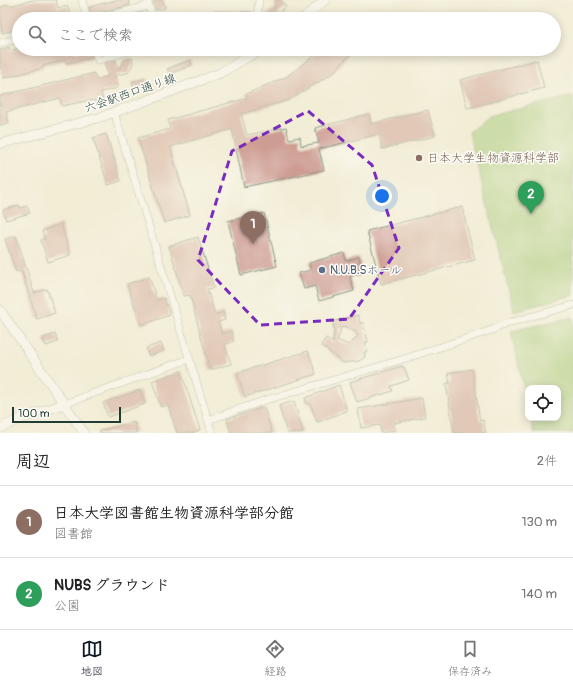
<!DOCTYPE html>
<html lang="ja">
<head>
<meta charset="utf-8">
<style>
	:root { --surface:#fff; --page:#f2f2f2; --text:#202124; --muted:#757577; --line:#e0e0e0; --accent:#111827 }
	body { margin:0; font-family:Pangolin,"Klee One",sans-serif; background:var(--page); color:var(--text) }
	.controls { position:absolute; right:12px; bottom:12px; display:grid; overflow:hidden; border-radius:8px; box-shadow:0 2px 10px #0003 }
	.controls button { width:36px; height:36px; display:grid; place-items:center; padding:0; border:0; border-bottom:1px solid var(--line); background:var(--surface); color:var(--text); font:20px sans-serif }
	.scale { position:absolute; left:12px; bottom:10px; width:109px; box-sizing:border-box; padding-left:4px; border:2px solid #1f3d34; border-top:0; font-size:11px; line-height:14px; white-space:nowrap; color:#1f3d34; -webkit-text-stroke:3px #fdfcf7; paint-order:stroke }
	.you { position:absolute; left:382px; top:196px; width:14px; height:14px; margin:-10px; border:3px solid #fff; border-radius:50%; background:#1a73e8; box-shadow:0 0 0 6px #1a73e833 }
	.badge { display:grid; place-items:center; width:26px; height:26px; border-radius:50%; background:var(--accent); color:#fff; font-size:13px; font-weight:700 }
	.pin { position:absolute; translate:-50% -33px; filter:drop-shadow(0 1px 2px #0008) }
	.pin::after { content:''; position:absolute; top:21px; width:14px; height:12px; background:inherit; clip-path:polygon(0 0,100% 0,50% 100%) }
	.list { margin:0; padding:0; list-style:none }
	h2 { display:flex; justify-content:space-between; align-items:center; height:52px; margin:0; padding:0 16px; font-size:17px }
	h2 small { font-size:13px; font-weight:400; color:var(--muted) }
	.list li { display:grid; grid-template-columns:26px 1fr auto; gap:12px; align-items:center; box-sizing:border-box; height:72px; padding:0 16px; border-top:1px solid var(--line) }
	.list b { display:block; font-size:15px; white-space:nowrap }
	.list p { margin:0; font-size:13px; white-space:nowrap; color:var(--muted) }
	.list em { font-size:13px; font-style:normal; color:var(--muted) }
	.icon { flex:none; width:22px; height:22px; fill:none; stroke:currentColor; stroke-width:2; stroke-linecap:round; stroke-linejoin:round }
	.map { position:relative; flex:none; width:573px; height:433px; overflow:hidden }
	.search { position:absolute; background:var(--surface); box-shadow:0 2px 10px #0003; left:12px; right:12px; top:12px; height:44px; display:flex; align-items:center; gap:10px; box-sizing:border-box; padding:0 14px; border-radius:22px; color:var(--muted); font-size:15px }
	.sheet { height:196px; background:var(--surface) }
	nav { display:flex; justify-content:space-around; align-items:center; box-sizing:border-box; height:56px; border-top:1px solid var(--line); background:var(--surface); font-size:11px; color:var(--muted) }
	nav a { display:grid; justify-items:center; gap:2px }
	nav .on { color:var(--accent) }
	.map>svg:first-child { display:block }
</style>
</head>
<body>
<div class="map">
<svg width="573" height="433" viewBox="0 0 573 433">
	<rect width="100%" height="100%" fill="#fdfcf7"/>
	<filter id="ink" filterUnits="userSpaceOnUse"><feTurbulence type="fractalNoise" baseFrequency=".025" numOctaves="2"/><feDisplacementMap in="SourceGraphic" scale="8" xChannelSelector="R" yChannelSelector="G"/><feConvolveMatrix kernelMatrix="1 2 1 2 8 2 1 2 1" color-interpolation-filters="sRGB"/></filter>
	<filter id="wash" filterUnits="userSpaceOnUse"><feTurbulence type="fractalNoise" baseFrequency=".012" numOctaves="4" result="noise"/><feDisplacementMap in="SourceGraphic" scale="16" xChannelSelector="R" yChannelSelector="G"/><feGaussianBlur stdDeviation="0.9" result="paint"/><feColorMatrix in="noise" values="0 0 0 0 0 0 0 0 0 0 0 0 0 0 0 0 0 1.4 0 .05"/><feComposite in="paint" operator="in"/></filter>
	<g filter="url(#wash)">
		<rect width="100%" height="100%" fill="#f2edd6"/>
		<!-- green -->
		<g fill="#a0c974" stroke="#608354">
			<polygon points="573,96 573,295 514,311 469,132 489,116"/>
			<polygon points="573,317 573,433 534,433 530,418 558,418 558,388 528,388 528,407 511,331"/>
		</g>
		<g id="blocks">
			<!-- building -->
			<g fill="#cd9c92" fill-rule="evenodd">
				<polygon points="33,0 56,0 58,8 67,6 70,14 61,17 61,19 19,19 19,29 2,33 0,8 8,4 9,6"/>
				<polygon points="117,0 128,0 130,5 95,14 92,17 89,7"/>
				<polygon points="163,0 165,8 156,10 153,2"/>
				<polygon points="278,0 281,0 286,7 278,13 280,15 275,19 262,19 262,15 265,15 276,7 274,3"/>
				<polygon points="214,11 252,12 252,19 215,19"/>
				<polygon points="142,13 143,19 117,19"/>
				<polygon points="9,47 10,51 17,49 65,49 66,53 74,50 75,53 90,50 92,58 66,63 65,60 43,66 43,68 3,78 0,65 0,50"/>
				<polygon points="323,49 355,49 333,73 289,100 241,114 247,135 286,127 289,139 300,137 301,146 319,143 315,128 369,114 371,124 428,110 435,136 382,149 379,134 319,149 324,170 244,187 232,129 170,147 190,215 164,223 138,138 170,129 168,120 247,98 246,94 286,77"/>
				<polygon points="132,58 133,64 128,73 115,75 118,88 101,92 103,100 95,102 95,100 86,101 62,106 60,98 6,112 9,123 0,125 0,96 94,73 96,80 108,76 104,63 116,60 118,70 124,60"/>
				<polygon points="190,60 192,65 170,74 167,69"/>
				<polygon points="537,60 544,88 467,108 460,80"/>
				<polygon points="147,78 149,84 134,88 132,82"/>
				<polygon points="106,134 121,181 108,185 93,138"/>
				<polygon points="19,205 20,208 27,206 30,213 6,220 3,210"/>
				<polygon points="462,207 475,260 381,284 367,231"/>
				<polygon points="264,213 277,266 241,275 228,221"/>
				<polygon points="61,224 70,255 48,262 41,240 45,239 42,231"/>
				<polygon points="16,236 34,293 47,289 55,313 37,319 22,273 20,271 16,272 5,239"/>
				<polygon points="198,237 214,288 207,289 215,315 223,312 225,320 218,322 222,334 231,331 234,341 225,345 231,364 210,370 190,295 184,296 169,246"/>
				<polygon points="344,253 346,261 359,257 363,273 350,277 354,291 319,301 315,286 304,289 299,273 311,270 309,263"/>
				<polygon points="149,277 157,300 164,298 170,315 141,325 127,284"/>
				<path d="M358,315L360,323H363L368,342L365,343L367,352H364L365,357L359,361L343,363L321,345L326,338L333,343L334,328L333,322ZM346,327L355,331L358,336L349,345L337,340L340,333V328Z"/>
				<polygon points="55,334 58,342 46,346 43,338"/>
				<polygon points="161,343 164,351 149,356 146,348"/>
				<polygon points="308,351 316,374 245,397 237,373"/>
				<polygon points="402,366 403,368 404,367 409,380 391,386 393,391 357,402 350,382"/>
				<polygon points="472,369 480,421 483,420 486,433 454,433 446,384 450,383 448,373"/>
				<polygon points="181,371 200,430 192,433 177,433 168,405 161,407 152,381"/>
				<polygon points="339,385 347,411 317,422 310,403 307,404 305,398"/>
				<polygon points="140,390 145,404 108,417 103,403"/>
				<polygon points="422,398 425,417 394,423 395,430 381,433 380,425 361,428 358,409"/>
				<polygon points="294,401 303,433 287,433 279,406"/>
				<polygon points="264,407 272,433 231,433 227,419"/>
				<polygon points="134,422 137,433 100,433 99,431"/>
			</g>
		</g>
	</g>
	<g filter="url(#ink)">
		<use href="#blocks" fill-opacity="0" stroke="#889585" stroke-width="1"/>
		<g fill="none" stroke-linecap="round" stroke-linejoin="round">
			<defs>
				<g id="minor">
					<polyline points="82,0 87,19"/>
					<polyline points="147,0 153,19"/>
					<polyline points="96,19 148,6"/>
					<polyline points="257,19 259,0"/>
					<polyline points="0,43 19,39"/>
					<polyline points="95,49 98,60 136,49"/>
					<polyline points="114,112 212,433"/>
					<polyline points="64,404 189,359"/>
					<polyline points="208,420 266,400 407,358 492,330 508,323 573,305"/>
				</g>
				<g id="tertiary">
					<polyline points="303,19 325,0"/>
					<polyline points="0,144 101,117 154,98 220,73 262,49"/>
					<polyline points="0,310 84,433"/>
					<polyline points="0,428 23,418 64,404"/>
				</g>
			</defs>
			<!-- minor casing -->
			<use href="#minor" stroke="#889585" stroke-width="8"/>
			<!-- tertiary casing -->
			<use href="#tertiary" stroke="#889585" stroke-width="10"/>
			<!-- minor -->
			<use href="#minor" stroke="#fff" stroke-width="7"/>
			<!-- tertiary -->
			<use href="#tertiary" stroke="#fff" stroke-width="9"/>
		</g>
	</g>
	<!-- marked area -->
	<path d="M0 0H573V433H0ZM308,111L372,165L399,248L349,319L260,325L198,260L232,151Z" fill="#f2edd6" fill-opacity=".55" fill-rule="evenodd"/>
	<path fill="none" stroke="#7b2cbf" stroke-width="3" stroke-dasharray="8 5" stroke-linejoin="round" d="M308,111L372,165L399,248L349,319L260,325L198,260L232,151Z"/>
	<!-- markers -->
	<circle fill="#8d6e63" stroke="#fdfcf7" stroke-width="1.5" cx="419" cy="158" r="4"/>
	<circle fill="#5c6f8a" stroke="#fdfcf7" stroke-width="1.5" cx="322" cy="270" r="4"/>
	<g text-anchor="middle" stroke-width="3" stroke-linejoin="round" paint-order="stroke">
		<!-- street labels -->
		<g font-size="12" fill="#1f3d34" stroke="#fdfcf7">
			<text transform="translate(130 93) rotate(-19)" y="4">六会駅西口通り線</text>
		</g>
		<!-- education labels -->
		<g font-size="12" fill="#785e54" stroke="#fdfcf7" text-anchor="start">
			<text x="427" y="162">日本大学生物資源科学部</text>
		</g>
		<!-- service labels -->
		<g font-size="12" fill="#4e5e75" stroke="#fdfcf7" text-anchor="start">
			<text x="330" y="274">N.U.B.Sホール</text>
		</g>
	</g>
</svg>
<div class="controls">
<button><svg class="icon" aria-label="locate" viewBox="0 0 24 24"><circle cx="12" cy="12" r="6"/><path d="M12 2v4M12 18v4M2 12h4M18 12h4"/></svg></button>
</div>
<div class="scale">100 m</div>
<div class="you"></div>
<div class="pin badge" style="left:253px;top:244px;background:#8d6e63">1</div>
<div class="pin badge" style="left:531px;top:214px;background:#2e9e5b">2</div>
<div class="search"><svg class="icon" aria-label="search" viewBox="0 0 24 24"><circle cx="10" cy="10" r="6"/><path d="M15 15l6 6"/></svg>ここで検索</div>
</div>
<section class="sheet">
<h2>周辺<small>2件</small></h2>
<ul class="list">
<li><span class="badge" style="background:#8d6e63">1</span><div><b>日本大学図書館生物資源科学部分館</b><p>図書館</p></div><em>130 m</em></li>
<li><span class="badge" style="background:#2e9e5b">2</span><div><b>NUBS グラウンド</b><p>公園</p></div><em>140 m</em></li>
</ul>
</section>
<nav>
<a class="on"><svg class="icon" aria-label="map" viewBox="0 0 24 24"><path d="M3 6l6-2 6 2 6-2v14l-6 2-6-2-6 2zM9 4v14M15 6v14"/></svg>地図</a>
<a><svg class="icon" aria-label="directions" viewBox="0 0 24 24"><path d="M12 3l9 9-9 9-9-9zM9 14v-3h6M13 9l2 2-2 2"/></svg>経路</a>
<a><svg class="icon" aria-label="saved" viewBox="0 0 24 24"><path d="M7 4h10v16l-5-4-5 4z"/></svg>保存済み</a>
</nav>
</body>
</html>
